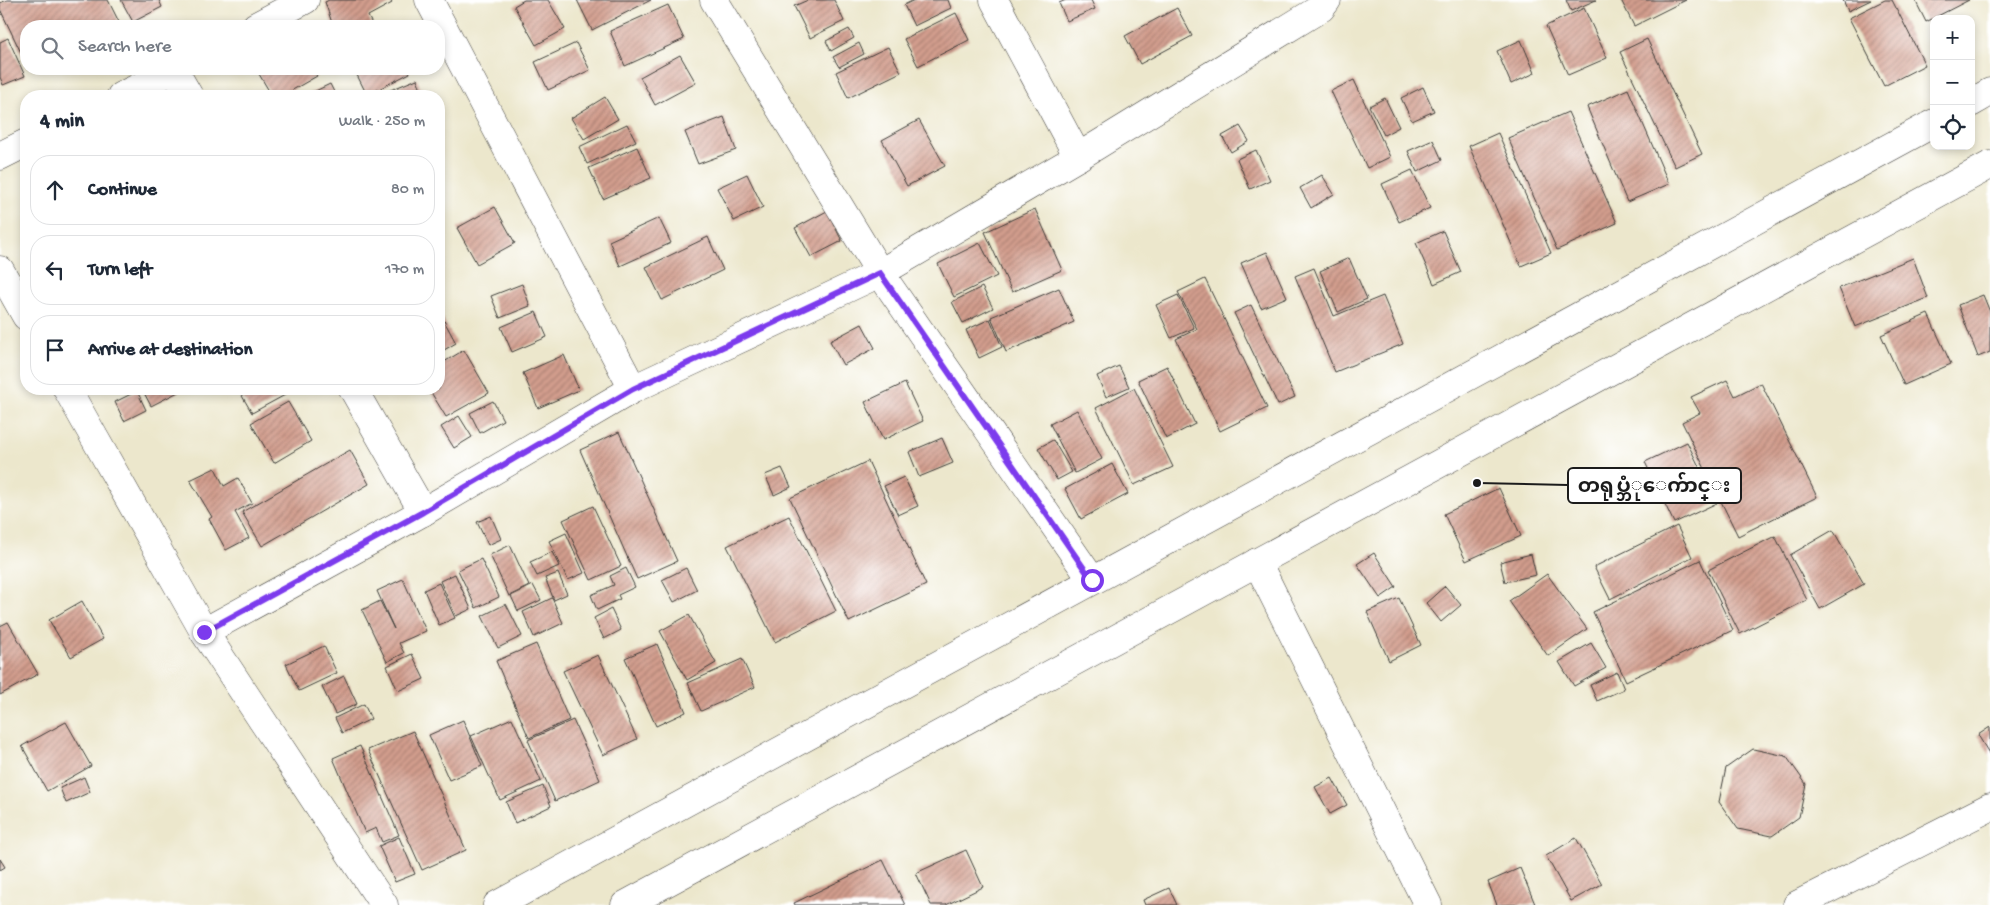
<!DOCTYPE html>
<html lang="en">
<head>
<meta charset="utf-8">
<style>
	:root { --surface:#fff; --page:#f2f2f3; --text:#1f2937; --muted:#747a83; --line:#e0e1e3 }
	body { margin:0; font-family:"Gochi Hand","Noto Sans Myanmar",sans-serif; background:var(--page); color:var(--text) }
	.controls { position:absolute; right:15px; top:15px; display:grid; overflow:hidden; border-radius:10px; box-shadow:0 2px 8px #0003 }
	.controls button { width:45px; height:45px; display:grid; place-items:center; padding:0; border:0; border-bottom:1px solid var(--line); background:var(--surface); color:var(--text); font:25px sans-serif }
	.stop { position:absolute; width:15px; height:15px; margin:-11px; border:4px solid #7c3aed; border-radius:50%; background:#fff }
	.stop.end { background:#7c3aed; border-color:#fff; box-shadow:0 1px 5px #0008 }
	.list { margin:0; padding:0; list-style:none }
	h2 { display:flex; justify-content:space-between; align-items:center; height:65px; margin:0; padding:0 20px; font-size:21px }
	h2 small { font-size:16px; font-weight:400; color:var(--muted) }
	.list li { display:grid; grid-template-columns:32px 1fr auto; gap:15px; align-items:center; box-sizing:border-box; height:70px; margin:0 10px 10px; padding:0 10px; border:1px solid var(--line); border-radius:20px }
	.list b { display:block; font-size:19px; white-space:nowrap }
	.list em { font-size:16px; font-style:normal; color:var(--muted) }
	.icon { flex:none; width:28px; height:28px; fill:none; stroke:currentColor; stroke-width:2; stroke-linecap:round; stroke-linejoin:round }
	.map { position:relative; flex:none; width:1990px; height:905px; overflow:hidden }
	.search { position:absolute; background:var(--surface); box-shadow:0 2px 8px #0003; left:20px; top:20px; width:425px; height:55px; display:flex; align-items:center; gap:12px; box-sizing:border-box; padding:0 18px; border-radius:20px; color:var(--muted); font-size:19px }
	.panel { position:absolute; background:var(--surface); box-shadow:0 2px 8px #0003; left:20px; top:90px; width:425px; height:305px; border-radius:20px }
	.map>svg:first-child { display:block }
</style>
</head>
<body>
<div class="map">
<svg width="1990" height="905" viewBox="0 0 1990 905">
	<defs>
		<pattern id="building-hatch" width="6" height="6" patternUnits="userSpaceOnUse" patternTransform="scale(1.25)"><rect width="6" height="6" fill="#d29d8d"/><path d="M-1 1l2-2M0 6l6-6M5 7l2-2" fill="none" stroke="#aa7f72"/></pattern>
	</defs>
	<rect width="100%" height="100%" fill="#fff"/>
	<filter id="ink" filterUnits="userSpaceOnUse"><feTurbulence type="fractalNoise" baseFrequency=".02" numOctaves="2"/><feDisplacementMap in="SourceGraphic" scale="10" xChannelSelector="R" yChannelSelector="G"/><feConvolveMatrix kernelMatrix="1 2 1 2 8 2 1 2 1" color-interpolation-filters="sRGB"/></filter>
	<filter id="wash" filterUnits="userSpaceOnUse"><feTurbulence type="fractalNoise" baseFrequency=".0096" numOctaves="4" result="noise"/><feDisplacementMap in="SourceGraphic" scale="20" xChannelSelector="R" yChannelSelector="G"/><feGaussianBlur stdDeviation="1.12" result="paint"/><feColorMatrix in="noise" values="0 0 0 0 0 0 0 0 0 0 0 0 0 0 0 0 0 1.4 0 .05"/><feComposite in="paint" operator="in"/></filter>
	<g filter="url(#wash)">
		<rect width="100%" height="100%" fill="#ece7cc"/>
		<g id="blocks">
			<!-- building -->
			<g fill="url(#building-hatch)">
				<polygon points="7,0 108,0 121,26 26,26 26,63 0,9 0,3"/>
				<polygon points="121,0 159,0 162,7 133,22"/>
				<polygon points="329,0 390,0 392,3 368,16 373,26 333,26 325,2"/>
				<polygon points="524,0 548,0 565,29 536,45 514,6"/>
				<polygon points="577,0 651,0 592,30"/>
				<polygon points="808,0 834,0 844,21 810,38 794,6"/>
				<polygon points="914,0 948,0 951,8 914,26 904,5"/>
				<polygon points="1066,0 1091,0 1095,9 1067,21 1059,3"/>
				<polygon points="1566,0 1596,0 1571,11"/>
				<polygon points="1621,0 1686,0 1634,26"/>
				<polygon points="1843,0 1871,0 1848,11"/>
				<polygon points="1885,0 1892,0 1925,65 1884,86 1849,18"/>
				<polygon points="1915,0 1969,0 1926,22"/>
				<polygon points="668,5 684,39 625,66 610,31"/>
				<polygon points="1177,8 1192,36 1140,64 1125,36"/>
				<polygon points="1584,8 1607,58 1568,75 1546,26"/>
				<polygon points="956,13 969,40 918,66 904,39"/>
				<polygon points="849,29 854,38 831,51 826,41"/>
				<polygon points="8,38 25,76 3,85 0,77 0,42"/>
				<polygon points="1647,39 1702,154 1675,167 1620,52"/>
				<polygon points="1521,40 1535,73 1511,84 1497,51"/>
				<polygon points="576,43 590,70 548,90 535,62"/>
				<polygon points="859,43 864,54 839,67 833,57"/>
				<polygon points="888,47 901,72 848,98 836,72"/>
				<polygon points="680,55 696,83 655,105 640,77"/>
				<polygon points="256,69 312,69 317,76 282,96 272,96"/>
				<polygon points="369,69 408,69 410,73 367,95 357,75"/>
				<polygon points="417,79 424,96 382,96 381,94"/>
				<polygon points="1354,80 1390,157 1367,168 1331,91"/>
				<polygon points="330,84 336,96 305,96"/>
				<polygon points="1423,87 1434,111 1412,121 1401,98"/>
				<polygon points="1628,89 1669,184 1627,202 1587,107"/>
				<polygon points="605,97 618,119 584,139 571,118"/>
				<polygon points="1385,98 1399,127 1384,135 1369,106"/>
				<polygon points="1568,112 1617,223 1557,250 1508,138"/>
				<polygon points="724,117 736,150 698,164 685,132"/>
				<polygon points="919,120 945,166 907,186 882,140"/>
				<polygon points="627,124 636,141 587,164 579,147"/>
				<polygon points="1240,126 1249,141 1231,152 1222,136"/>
				<polygon points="1498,133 1551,253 1521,266 1469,146"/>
				<polygon points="1433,140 1442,160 1417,172 1408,151"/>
				<polygon points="637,147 651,178 603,199 589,168"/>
				<polygon points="1256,150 1270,180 1250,189 1237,159"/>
				<polygon points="1412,170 1430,208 1399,222 1382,184"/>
				<polygon points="747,174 763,207 734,221 717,188"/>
				<polygon points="1322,175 1334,194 1311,208 1300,188"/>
				<polygon points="495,207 515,243 477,264 457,228"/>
				<polygon points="1035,209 1062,270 1012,292 985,232"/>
				<polygon points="827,211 842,241 811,257 795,228"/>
				<polygon points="659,218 671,243 620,266 609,241"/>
				<polygon points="1443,231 1461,272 1434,284 1416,243"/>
				<polygon points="708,237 723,270 662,300 646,267"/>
				<polygon points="980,243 997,276 954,297 938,264"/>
				<polygon points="1267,252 1287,297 1261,308 1241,263"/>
				<polygon points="1349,258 1367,299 1338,312 1320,271"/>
				<polygon points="1913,258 1928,298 1855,327 1839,288"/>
				<polygon points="1314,268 1334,316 1383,296 1403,344 1335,372 1295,276"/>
				<polygon points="1205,279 1267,408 1220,431 1176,339 1197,329 1178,292"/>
				<polygon points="522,284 530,306 500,318 491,296"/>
				<polygon points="982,287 993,308 963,323 952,302"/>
				<polygon points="1059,288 1074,322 1006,352 991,317"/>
				<polygon points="1178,295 1194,328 1171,338 1156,305"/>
				<polygon points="1983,295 1990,312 1990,352 1978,357 1958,305"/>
				<polygon points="1251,305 1295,397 1278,405 1234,313"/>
				<polygon points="536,312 547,337 512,352 501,327"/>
				<polygon points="1928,314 1951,364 1904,385 1881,335"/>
				<polygon points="442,317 456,343 439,353 439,319"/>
				<polygon points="990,319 1002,347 979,358 966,330"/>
				<polygon points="862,324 875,348 843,365 830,341"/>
				<polygon points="464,350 489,393 446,417 429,389 439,389 439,365"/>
				<polygon points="564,355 579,390 538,408 523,373"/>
				<polygon points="1119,366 1129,387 1106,397 1097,376"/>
				<polygon points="1167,366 1195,424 1166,439 1138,380"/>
				<polygon points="1727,380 1735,396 1761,383 1817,497 1738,536 1682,422 1700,413 1691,397"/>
				<polygon points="905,383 923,421 883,440 865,402"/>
				<polygon points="1134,388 1173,467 1134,485 1096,408"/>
				<polygon points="142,389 184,389 151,406"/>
				<polygon points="238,389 281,389 285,395 252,413"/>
				<polygon points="137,391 146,410 124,421 115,402"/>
				<polygon points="493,401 503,420 480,433 470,413"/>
				<polygon points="288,402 311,441 274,463 251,423"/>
				<polygon points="1077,410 1102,459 1075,473 1050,424"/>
				<polygon points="459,416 472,437 454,448 441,427"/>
				<polygon points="619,432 677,561 637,579 580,450"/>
				<polygon points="942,438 953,463 919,477 909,452"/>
				<polygon points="1053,440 1072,472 1057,480 1038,448"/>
				<polygon points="1687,442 1717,503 1674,523 1645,462"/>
				<polygon points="350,450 369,484 262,546 242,512"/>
				<polygon points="868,461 926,585 849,622 790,498"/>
				<polygon points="1112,464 1128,494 1081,519 1065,489"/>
				<polygon points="215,468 224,486 238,478 252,503 235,512 249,538 226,550 209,519 212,517 190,480"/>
				<polygon points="782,468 791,487 774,495 765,475"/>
				<polygon points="904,477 918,506 898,515 884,486"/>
				<polygon points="1499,488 1521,536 1466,561 1444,514"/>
				<polygon points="593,506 621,566 591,580 563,520"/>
				<polygon points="491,516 501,539 488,545 477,522"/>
				<polygon points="789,516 836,611 775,642 727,546"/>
				<polygon points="1677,526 1692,557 1610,599 1594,567"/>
				<polygon points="1833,530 1864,584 1820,609 1790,555"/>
				<polygon points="566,533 584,573 568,580 549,541"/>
				<polygon points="1775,536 1807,600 1740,634 1708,570"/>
				<polygon points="510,545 529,586 509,596 490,555"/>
				<polygon points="552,552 559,566 537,576 530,562"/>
				<polygon points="1374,553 1396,587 1380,598 1357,564"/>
				<polygon points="1531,554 1536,575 1505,582 1500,562"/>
				<polygon points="481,559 499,597 476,608 458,570"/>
				<polygon points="1700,560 1733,630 1626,681 1593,612"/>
				<polygon points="626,568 635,587 618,595 620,599 597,610 591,595 614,585 610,576"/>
				<polygon points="686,568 697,590 674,602 662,580"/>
				<polygon points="558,573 567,594 554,600 545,578"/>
				<polygon points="455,574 471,609 456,616 440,581"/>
				<polygon points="1547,574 1587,629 1548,656 1509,601"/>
				<polygon points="403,579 426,631 399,643 404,653 387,662 362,610 380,601 394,629 377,591"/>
				<polygon points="439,583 455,618 439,625 424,590"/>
				<polygon points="533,585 541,600 518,611 511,596"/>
				<polygon points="1445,586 1461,605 1441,622 1426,603"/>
				<polygon points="552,598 563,623 534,637 523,612"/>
				<polygon points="1399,598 1421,645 1389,661 1367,612"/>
				<polygon points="82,601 103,639 71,657 49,620"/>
				<polygon points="506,604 522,636 498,648 482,616"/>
				<polygon points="611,609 621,630 604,639 594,618"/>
				<polygon points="689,615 716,663 687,680 660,631"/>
				<polygon points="8,622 38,674 0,695 0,626"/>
				<polygon points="1591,643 1606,668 1574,686 1559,662"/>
				<polygon points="536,644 569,720 529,738 496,661"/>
				<polygon points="657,644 686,712 656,726 625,658"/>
				<polygon points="324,646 337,673 299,691 286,664"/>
				<polygon points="412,654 424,679 398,691 387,666"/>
				<polygon points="598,655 637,739 603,755 563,671"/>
				<polygon points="742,659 755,687 701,711 688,683"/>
				<polygon points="1617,672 1624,689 1597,701 1590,685"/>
				<polygon points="344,676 357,704 335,714 322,687"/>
				<polygon points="364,704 371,719 342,733 335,718"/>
				<polygon points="512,718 541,781 500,800 471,736"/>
				<polygon points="463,720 482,766 449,780 429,735"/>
				<polygon points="573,720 600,780 555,801 528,740"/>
				<polygon points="66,722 91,766 47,791 22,746"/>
				<polygon points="1990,727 1990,755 1978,735"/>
				<polygon points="413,731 466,850 422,870 368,750"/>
				<polygon points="360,746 399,835 382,842 376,828 365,833 333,758"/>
				<polygon points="1753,749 1786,756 1806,784 1799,817 1772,836 1738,829 1719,802 1726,768"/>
				<polygon points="84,777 90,792 66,803 60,788"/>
				<polygon points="1332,778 1347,805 1330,814 1315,787"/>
				<polygon points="543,786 551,806 515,823 506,802"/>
				<polygon points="399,837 415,874 395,882 379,846"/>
				<polygon points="1576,838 1602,884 1571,901 1546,856"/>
				<polygon points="966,850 983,887 946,905 931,905 916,873"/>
				<polygon points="0,859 5,867 0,870"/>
				<polygon points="883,860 905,905 795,905 794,903"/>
				<polygon points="1520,868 1535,904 1497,905 1488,882"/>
				<polygon points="1169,888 1177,905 1145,905 1143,900"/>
			</g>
		</g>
	</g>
	<g filter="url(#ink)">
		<use href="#blocks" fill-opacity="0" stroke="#3b3a36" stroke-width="1"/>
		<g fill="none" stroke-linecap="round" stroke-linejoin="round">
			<defs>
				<g id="minor">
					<polyline points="429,0 633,389"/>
					<polyline points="714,0 880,273 1092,580"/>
					<polyline points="994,0 1078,157"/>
					<polyline points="256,26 305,0"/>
					<polyline points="174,70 189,96"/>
					<polyline points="121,96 176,69"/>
					<polyline points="0,156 26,143"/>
					<polyline points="0,270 26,316"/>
					<polyline points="67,389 204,632 384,905"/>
					<polyline points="353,389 423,512"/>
					<polyline points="1257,562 1428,905"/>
					<polyline points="204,632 423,512 633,389 880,273 1078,157 1321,8 1327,0"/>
					<polyline points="1797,905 1990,807"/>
				</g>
				<g id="highway">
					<polyline points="1971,103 1990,92"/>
					<polyline points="497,905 1934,123"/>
					<polyline points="625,905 1990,165"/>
				</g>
			</defs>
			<!-- minor casing -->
			<use href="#minor" stroke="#3b3a36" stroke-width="29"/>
			<!-- highway casing -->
			<use href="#highway" stroke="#3b3a36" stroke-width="29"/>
			<!-- minor -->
			<use href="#minor" stroke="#fff" stroke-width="28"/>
			<!-- highway -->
			<use href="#highway" stroke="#fff" stroke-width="28"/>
		</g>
	</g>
	<g fill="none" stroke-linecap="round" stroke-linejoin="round" filter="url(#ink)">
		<!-- route -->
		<polyline stroke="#7c3aed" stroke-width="6" points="204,632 423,512 633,389 880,273 1092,580"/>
	</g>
	<!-- callouts -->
	<path fill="none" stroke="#1c1c1c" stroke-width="2" d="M1477 483L1568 485"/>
	<circle fill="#1c1c1c" stroke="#fff" stroke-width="2" cx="1477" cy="483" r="5"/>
	<rect fill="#fff" stroke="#1c1c1c" stroke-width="2" x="1568" y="468" width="173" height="35" rx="5"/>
	<g font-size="20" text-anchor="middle" font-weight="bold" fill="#1c1c1c">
		<text x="1654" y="492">တရုပ္ဘံုေက်ာင္း</text>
	</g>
</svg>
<div class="controls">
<button>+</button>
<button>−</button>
<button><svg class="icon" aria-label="locate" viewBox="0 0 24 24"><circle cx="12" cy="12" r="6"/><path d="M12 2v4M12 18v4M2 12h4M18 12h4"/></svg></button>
</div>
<div class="stop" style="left:1092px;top:580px"></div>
<div class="stop end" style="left:204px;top:632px"></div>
<div class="search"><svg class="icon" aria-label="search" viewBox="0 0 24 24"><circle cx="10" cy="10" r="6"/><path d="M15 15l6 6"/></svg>Search here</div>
<section class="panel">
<h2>4 min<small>Walk · 250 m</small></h2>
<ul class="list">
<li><svg class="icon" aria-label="ahead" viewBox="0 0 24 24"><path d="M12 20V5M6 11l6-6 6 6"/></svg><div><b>Continue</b></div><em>80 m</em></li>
<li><svg class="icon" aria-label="left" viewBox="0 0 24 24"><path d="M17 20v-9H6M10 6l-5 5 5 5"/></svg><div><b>Turn left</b></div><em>170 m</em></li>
<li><svg class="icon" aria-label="arrive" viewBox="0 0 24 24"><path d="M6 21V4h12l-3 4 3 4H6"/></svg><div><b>Arrive at destination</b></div></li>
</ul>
</section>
</div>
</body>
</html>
